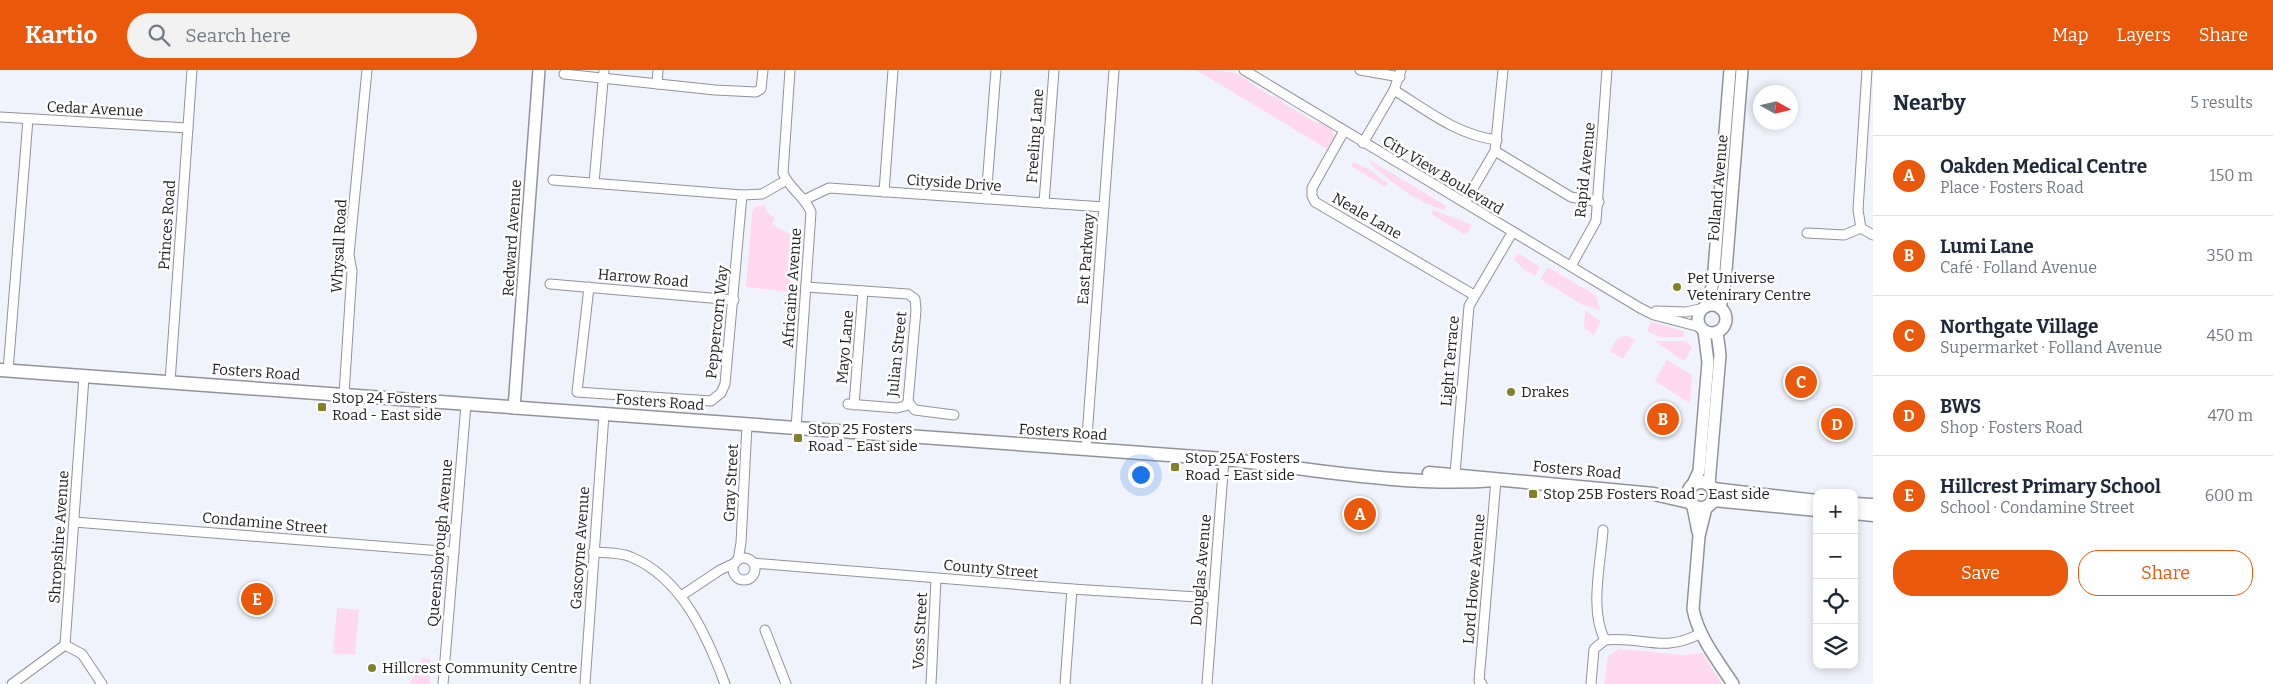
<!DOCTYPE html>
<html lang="en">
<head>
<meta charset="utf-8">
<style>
	:root { --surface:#fff; --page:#f2f2f3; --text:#1f2937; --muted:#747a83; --line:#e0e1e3; --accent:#ea580c }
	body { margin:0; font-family:Bitter,serif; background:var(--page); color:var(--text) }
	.controls { position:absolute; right:15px; bottom:15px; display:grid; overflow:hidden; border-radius:10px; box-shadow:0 2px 8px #0003 }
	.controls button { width:45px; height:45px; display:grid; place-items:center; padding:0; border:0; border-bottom:1px solid var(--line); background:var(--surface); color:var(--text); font:25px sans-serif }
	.compass { position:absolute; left:1753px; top:15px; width:45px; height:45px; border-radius:50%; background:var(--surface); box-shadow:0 2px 8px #0003; rotate:98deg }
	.you { position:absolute; left:1140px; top:404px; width:18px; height:18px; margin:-12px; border:4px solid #fff; border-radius:50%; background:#1a73e8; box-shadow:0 0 0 8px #1a73e833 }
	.badge { display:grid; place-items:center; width:32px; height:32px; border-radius:50%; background:var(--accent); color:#fff; font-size:16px; font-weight:700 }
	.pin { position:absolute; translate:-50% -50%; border:2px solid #fff; box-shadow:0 1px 5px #0006 }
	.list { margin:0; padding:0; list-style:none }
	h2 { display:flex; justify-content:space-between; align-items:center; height:65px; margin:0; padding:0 20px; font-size:21px }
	h2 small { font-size:16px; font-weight:400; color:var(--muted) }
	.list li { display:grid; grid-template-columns:32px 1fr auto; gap:15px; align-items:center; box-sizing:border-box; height:80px; padding:0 20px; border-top:1px solid var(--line) }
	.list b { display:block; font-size:19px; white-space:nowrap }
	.list p { margin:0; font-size:16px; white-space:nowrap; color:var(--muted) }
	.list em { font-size:16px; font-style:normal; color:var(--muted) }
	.actions { display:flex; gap:10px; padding:15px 20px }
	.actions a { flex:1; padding:11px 0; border:1px solid var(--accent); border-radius:20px; text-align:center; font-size:18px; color:var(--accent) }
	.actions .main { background:var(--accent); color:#fff }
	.icon { flex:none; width:28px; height:28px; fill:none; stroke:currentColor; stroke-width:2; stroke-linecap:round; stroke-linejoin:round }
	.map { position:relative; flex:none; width:1873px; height:614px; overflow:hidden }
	header { display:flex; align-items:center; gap:30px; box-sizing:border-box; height:70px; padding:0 25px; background:var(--accent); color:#fff }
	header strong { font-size:24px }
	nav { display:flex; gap:28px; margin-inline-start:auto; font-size:18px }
	.search { width:350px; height:45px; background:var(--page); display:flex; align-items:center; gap:12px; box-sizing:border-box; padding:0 18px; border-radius:28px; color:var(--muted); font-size:19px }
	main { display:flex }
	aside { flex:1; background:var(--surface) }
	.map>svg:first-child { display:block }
</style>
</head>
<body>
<header>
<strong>Kartio</strong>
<div class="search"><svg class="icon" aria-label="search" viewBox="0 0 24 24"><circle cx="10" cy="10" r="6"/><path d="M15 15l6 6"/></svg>Search here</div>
<nav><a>Map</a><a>Layers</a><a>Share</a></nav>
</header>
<main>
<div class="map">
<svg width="1873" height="614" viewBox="0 0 1873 614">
	<rect width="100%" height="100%" fill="#f1f3fc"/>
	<!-- green -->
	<g fill="#fed9f0">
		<path d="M1196,0C1211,0 1243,0 1249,12L1273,27L1278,26L1283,33L1317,53L1322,52L1332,58L1334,68L1327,79Z"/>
		<path d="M1370,90L1446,136L1444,140C1416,132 1390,112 1369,92Z"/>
		<polygon points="1353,92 1369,99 1388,114 1386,117 1351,96"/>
		<polygon points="764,135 767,142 775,148 772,154 793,166 790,222 746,217 752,144 754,137"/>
		<polygon points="1433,140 1472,155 1466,165 1431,144"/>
		<polygon points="1518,183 1540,197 1535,206 1522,198 1514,189"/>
		<polygon points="1548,197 1596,226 1600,240 1583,235 1540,209"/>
		<polygon points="1585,241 1601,251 1594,265 1584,258"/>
		<polygon points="1651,252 1683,261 1684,267 1660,267 1647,261"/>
		<polygon points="1626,265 1635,270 1623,289 1610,281 1616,270"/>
		<polygon points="1654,271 1686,271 1692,278 1684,291"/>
		<polygon points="1667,290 1692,305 1690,333 1656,312 1655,310"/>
		<polygon points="337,538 359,540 355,585 333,583"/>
		<polygon points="1619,579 1683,585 1702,583 1722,614 1604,614 1608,586"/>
		<polygon points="422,588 430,589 430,614 410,614"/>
	</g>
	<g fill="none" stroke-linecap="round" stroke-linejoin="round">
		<defs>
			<g id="minor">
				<path d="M790,0L783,103C789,119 804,125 811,142L796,358"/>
				<polyline points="1244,0 1640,238 1654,245 1700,257"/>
				<polyline points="1360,0 1400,7"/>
				<polyline points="1867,0 1858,140 1861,158 1873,165"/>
				<polyline points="564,4 715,20 756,22 761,19 763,0"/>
				<polyline points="657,14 658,0"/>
				<path d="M1394,20C1428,41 1457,65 1497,70"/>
				<polyline points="0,47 188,58"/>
				<polyline points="1344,61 1312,118 1312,126 1315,132 1474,225"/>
				<polyline points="1363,73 1394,20 1401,0"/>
				<polyline points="1495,81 1571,127 1599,132"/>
				<polyline points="553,110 742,125 762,124 785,111"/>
				<polyline points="594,113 604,0"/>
				<polyline points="884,122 893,0"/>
				<polyline points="806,129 829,118 1104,137"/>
				<polyline points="986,129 996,0"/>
				<polyline points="1465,132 1495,81 1503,0"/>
				<polyline points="1044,133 1054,0"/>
				<polyline points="1807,163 1844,165 1861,158"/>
				<polyline points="1571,196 1596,151 1607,0"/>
				<polyline points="550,214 734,230"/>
				<polyline points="589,217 577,322 711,331 721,323 725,314 742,125"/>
				<polyline points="806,217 908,224 915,229 916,240 908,332 905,336 897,338 848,334"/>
				<polyline points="1656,241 1686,242 1704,238"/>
				<polyline points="8,301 28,49"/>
				<polyline points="170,312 192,0"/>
				<polyline points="344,324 352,201 349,185 367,0"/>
				<polyline points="908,332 915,340 954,345"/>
				<polyline points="854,335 863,221"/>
				<polyline points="1086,380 1114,0"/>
				<polyline points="1455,404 1469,236 1512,163"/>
				<polyline points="74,452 454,482"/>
				<path d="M1603,460C1601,492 1589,541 1605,570"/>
				<path d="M593,482C605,483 620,482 631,487C682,508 707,566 725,614"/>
				<circle cx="744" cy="499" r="11"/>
				<polyline points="738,490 741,473 747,355"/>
				<polyline points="753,493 1072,519 1213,528"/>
				<polyline points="681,526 720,500 735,493"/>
				<polyline points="765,560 786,614"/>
				<polyline points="65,575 84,307"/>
				<polyline points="65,575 82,584 102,614"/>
				<polyline points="12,614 65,575"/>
				<polyline points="443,614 466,334"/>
				<polyline points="585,614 604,344"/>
				<polyline points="931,614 936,509"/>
				<polyline points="1065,614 1072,519"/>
				<polyline points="1207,614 1224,389"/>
				<polyline points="1482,614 1479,611 1496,410"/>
				<path d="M1591,614L1594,579L1605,570C1644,566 1663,584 1701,563"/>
			</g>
			<g id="tertiary">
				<circle cx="1712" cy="249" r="14"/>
				<polyline points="1707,236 1713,213 1730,0"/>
				<polyline points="1720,238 1725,213 1742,0"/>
				<polyline points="514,338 539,0"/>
				<polyline points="1693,414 1699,401 1708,292 1704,261"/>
				<polyline points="1709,414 1720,285 1717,262"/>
				<polyline points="1693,437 1698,462"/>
				<path d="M1706,438L1699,466L1693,539C1698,566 1718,591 1733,614"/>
			</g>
			<g id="secondary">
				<path d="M0,300L1224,389C1314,399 1405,417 1496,410"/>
				<polyline points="1429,403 1654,424 1689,432"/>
				<circle cx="1701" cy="425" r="13"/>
				<polyline points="1713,419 1817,431"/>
				<polyline points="1713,430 1817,440"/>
				<polyline points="1854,434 1873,435"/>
				<polyline points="1854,443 1873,445"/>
			</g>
		</defs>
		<!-- minor casing -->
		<use href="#minor" stroke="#91939a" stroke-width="11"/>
		<!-- tertiary casing -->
		<use href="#tertiary" stroke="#91939a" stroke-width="14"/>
		<!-- secondary casing -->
		<use href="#secondary" stroke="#91939a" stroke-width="15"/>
		<!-- minor -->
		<use href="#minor" stroke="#fff" stroke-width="9"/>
		<!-- tertiary -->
		<use href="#tertiary" stroke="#fff" stroke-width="11"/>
		<!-- secondary -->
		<use href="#secondary" stroke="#fff" stroke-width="12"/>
	</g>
	<!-- markers -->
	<g fill="#81812a" stroke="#fff" stroke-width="2">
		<circle cx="1677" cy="217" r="5"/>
		<circle cx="1511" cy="322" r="5"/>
		<rect x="317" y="332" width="10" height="10" rx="2.5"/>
		<rect x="793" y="363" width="10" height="10" rx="2.5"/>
		<rect x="1170" y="392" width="10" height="10" rx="2.5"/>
		<rect x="1528" y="419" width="10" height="10" rx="2.5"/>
		<circle cx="372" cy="598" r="5"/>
	</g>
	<g text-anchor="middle" stroke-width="5" stroke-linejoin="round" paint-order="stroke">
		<!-- street labels -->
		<g font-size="15" fill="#1f1f22" stroke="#fff">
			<text transform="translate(95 39) rotate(3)" y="5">Cedar Avenue</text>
			<text transform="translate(1035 66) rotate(-86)" y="5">Freeling Lane</text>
			<text transform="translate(1585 100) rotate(-84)" y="5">Rapid Avenue</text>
			<text transform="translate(1443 105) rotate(31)" y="5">City View Boulevard</text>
			<text transform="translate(954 113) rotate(4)" y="5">Cityside Drive</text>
			<text transform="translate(1718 118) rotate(-85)" y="5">Folland Avenue</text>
			<text transform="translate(1367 146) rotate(30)" y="5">Neale Lane</text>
			<text transform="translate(167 155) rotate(-86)" y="5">Princes Road</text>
			<text transform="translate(512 168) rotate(-86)" y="5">Redward Avenue</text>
			<text transform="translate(339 176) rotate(-87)" y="5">Whysall Road</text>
			<text transform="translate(1086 189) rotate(-86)" y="5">East Parkway</text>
			<text transform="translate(643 208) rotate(5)" y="5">Harrow Road</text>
			<text transform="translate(792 218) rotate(-86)" y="5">Africaine Avenue</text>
			<text transform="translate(717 252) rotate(-84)" y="5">Peppercorn Way</text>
			<text transform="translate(845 277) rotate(-85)" y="5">Mayo Lane</text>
			<text transform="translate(897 284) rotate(-84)" y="5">Julian Street</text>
			<text transform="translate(1450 291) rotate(-85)" y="5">Light Terrace</text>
			<text transform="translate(256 302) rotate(4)" y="5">Fosters Road</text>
			<text transform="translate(660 332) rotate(4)" y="5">Fosters Road</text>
			<text transform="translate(1063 362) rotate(4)" y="5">Fosters Road</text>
			<text transform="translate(1577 400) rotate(5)" y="5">Fosters Road</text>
			<text transform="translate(731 413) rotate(-87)" y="5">Gray Street</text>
			<text transform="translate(265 453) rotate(5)" y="5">Condamine Street</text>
			<text transform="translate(59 467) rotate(-86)" y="5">Shropshire Avenue</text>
			<text transform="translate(440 473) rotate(-85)" y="5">Queensborough Avenue</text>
			<text transform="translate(580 478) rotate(-86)" y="5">Gascoyne Avenue</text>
			<text transform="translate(991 499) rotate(5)" y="5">County Street</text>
			<text transform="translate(1201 500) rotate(-85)" y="5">Douglas Avenue</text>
			<text transform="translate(1474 509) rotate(-85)" y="5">Lord Howe Avenue</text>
			<text transform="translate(920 561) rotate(-87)" y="5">Voss Street</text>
		</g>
		<!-- poi labels -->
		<g font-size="15" fill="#1f1f22" stroke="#fff" text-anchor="start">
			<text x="1687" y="213">Pet Universe<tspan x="1687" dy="17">Vetenirary Centre</tspan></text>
			<text x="1521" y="327">Drakes</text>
			<text x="332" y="333">Stop 24 Fosters<tspan x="332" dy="17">Road - East side</tspan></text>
			<text x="808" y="364">Stop 25 Fosters<tspan x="808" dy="17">Road - East side</tspan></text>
			<text x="1185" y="393">Stop 25A Fosters<tspan x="1185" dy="17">Road - East side</tspan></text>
			<text x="1543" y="429">Stop 25B Fosters Road - East side</text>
			<text x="382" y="603">Hillcrest Community Centre</text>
		</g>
	</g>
</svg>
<div class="controls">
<button>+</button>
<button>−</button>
<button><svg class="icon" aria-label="locate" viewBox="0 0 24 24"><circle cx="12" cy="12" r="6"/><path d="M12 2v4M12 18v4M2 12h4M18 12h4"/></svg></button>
<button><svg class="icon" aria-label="layers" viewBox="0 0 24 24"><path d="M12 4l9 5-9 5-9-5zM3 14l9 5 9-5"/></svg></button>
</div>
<svg class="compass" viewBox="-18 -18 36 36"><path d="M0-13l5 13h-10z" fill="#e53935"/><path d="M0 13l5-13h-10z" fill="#747a83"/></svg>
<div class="you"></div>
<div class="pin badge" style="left:1360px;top:444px">A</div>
<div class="pin badge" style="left:1663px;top:349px">B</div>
<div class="pin badge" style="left:1801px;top:312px">C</div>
<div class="pin badge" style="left:1837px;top:354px">D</div>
<div class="pin badge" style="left:257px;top:529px">E</div>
</div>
<aside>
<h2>Nearby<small>5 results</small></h2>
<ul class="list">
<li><span class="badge">A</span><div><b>Oakden Medical Centre</b><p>Place · Fosters Road</p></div><em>150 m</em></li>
<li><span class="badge">B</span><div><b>Lumi Lane</b><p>Café · Folland Avenue</p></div><em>350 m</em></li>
<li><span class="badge">C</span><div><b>Northgate Village</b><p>Supermarket · Folland Avenue</p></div><em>450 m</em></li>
<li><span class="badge">D</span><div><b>BWS</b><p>Shop · Fosters Road</p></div><em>470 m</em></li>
<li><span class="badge">E</span><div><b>Hillcrest Primary School</b><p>School · Condamine Street</p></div><em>600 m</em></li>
</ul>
<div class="actions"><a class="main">Save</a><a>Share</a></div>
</aside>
</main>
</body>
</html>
